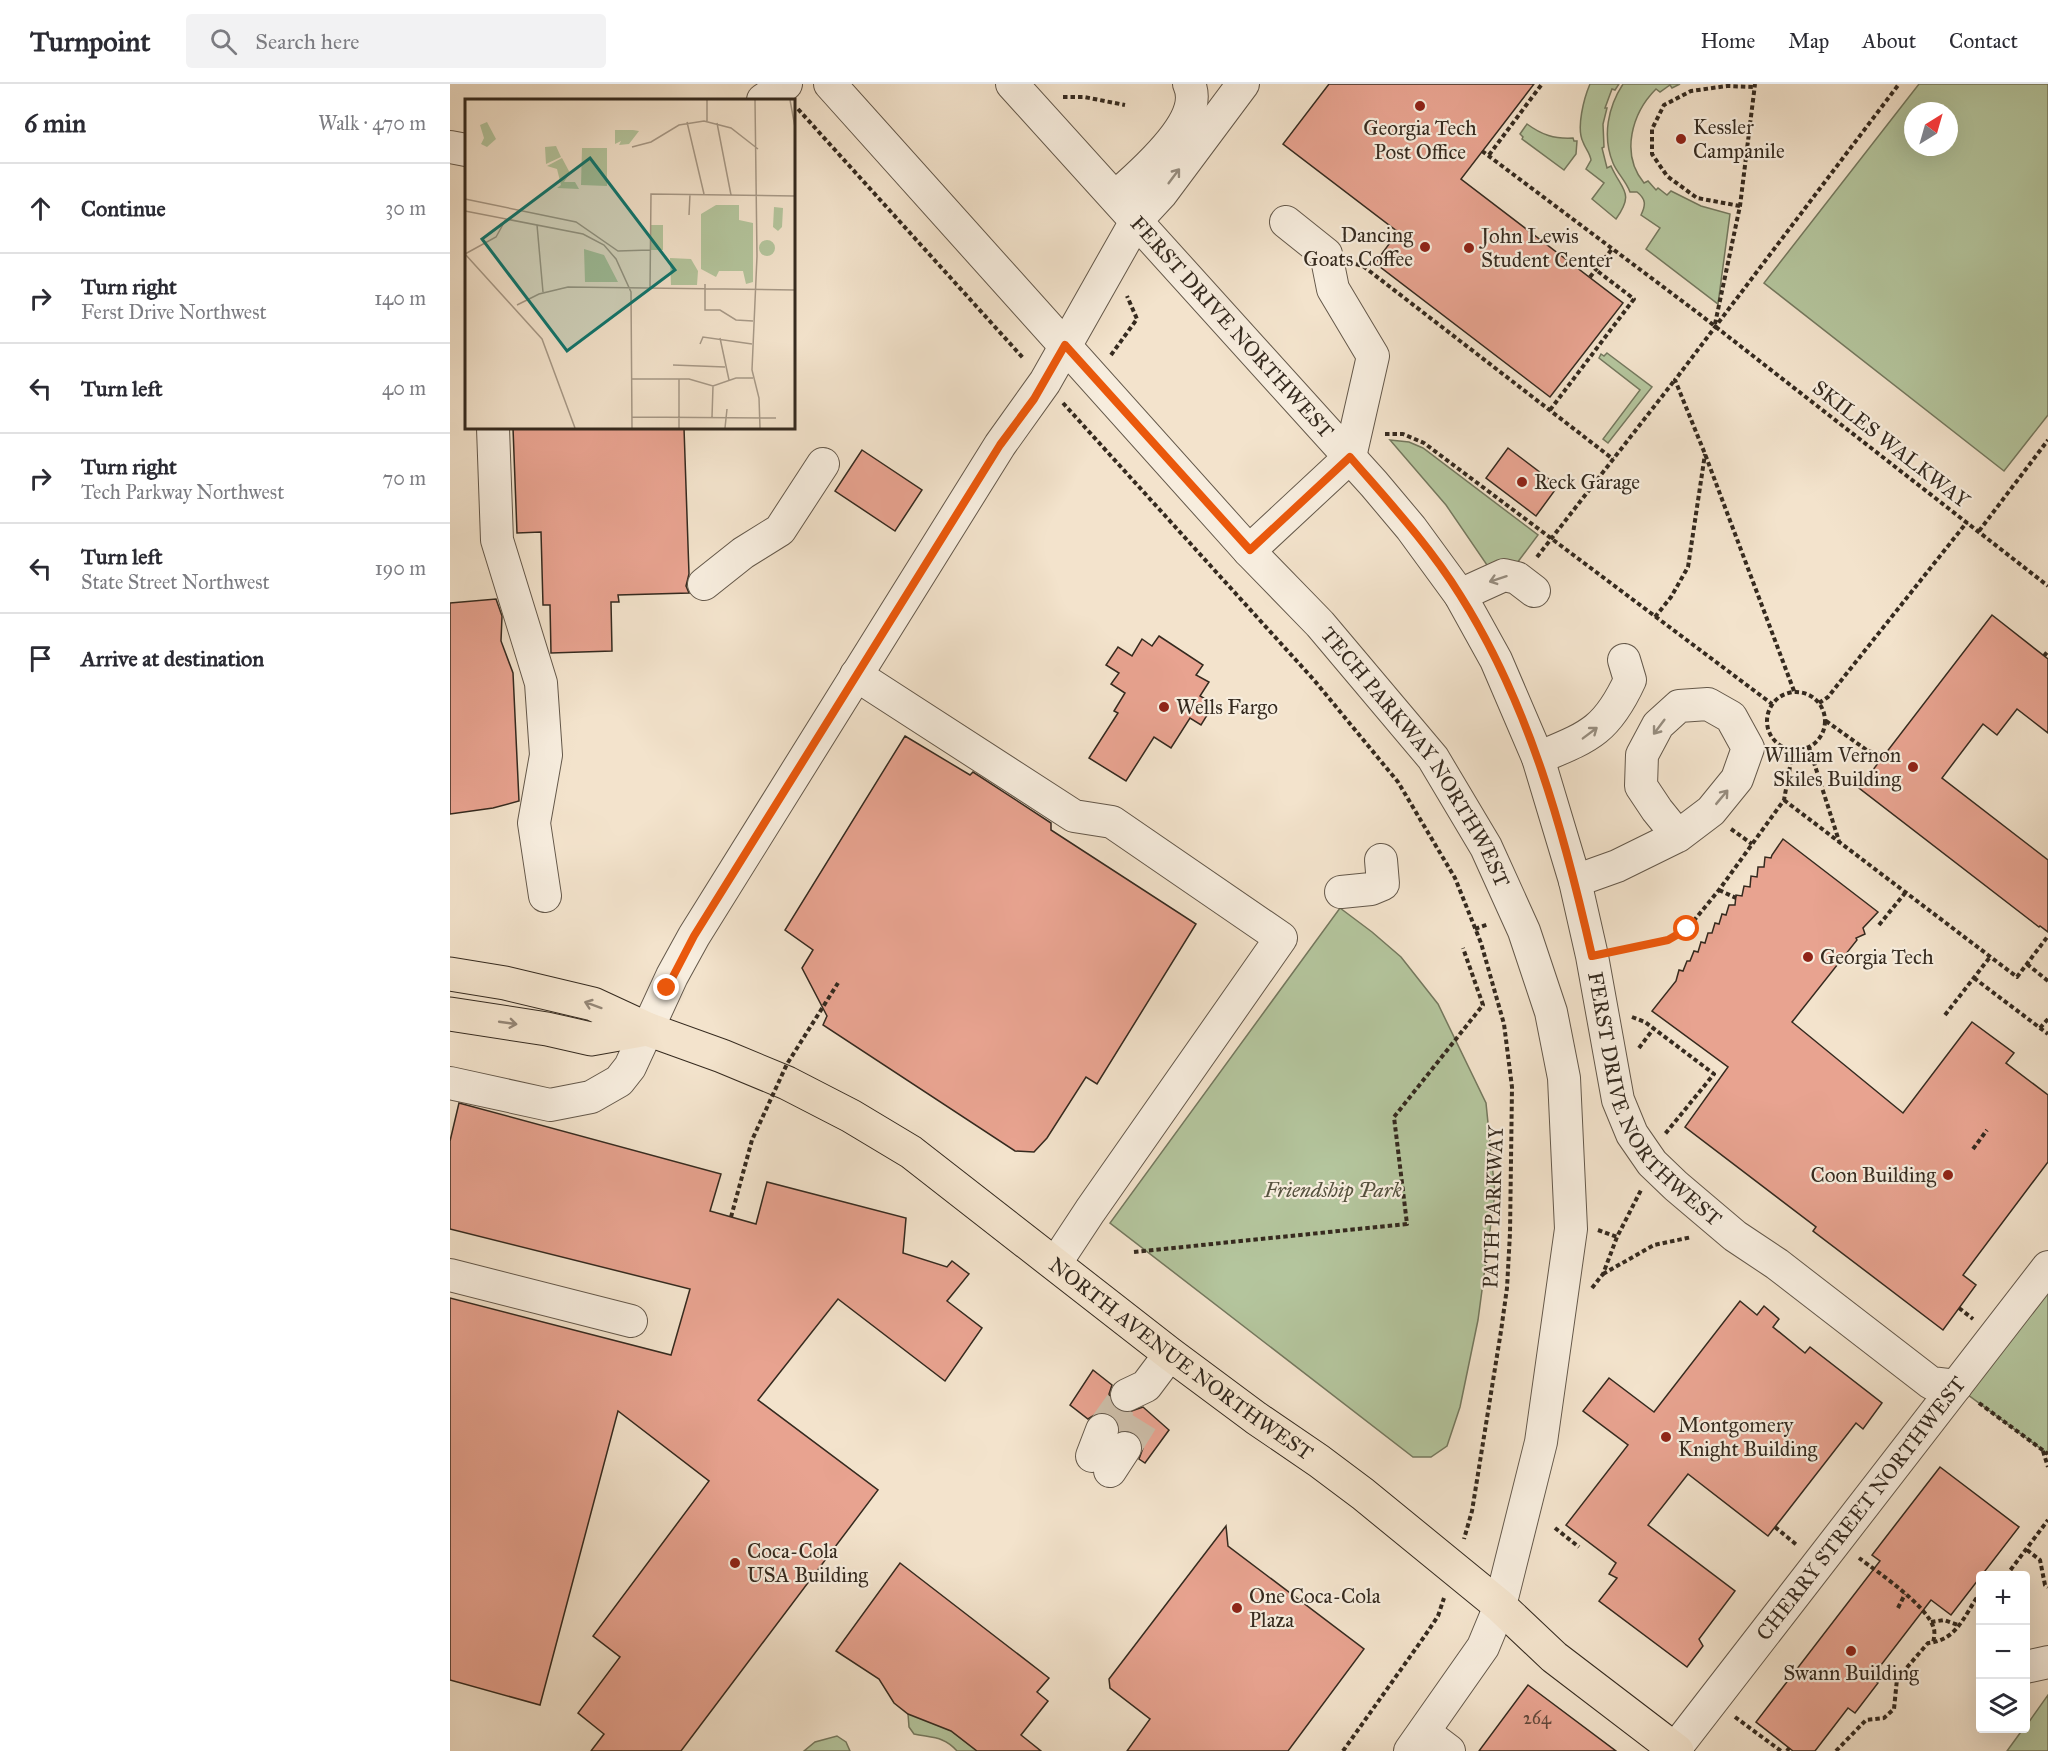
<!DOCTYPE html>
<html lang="en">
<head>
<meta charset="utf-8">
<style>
	:root { --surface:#fff; --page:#f2f2f3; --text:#2b2b33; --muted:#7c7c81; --line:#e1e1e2 }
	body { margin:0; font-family:"IM FELL Great Primer",serif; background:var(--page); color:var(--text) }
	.controls { position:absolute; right:18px; bottom:18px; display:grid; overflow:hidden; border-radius:6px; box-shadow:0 6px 24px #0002 }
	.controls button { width:54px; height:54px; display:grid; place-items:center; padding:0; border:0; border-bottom:2px solid var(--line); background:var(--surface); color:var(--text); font:30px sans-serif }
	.compass { position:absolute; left:1454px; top:18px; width:54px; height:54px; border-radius:50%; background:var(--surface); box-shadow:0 6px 24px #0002; rotate:37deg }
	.stop { position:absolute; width:18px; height:18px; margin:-14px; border:4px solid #ea580c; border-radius:50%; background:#fff }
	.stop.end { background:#ea580c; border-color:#fff; box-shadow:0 2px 6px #0008 }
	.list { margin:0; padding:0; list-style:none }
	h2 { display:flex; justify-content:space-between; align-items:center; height:78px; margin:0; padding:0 24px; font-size:26px }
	h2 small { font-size:20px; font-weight:400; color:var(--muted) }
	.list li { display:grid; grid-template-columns:39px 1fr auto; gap:18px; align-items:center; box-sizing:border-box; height:90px; padding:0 24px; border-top:2px solid var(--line) }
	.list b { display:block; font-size:22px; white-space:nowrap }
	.list p { margin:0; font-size:20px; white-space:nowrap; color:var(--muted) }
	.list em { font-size:20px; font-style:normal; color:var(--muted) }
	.icon { flex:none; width:33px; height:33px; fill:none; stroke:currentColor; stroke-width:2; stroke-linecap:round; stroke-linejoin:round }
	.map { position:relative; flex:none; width:1598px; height:1667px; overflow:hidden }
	header { display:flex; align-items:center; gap:36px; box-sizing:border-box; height:84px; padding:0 30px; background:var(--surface); border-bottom:2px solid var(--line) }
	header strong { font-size:28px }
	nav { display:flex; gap:33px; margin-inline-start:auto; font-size:21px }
	.search { width:420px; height:54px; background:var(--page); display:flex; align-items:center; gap:15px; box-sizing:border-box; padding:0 21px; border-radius:6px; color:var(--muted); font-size:22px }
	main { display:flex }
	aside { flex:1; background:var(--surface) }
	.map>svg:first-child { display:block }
</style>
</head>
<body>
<header>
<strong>Turnpoint</strong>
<div class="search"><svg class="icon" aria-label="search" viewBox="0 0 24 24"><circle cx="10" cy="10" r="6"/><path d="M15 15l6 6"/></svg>Search here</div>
<nav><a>Home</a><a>Map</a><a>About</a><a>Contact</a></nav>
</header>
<main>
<aside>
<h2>6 min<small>Walk · 470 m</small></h2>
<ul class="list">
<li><svg class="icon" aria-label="ahead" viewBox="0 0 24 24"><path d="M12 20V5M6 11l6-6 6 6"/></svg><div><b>Continue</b></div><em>30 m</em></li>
<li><svg class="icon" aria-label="right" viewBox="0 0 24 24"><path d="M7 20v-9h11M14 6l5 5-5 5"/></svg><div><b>Turn right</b><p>Ferst Drive Northwest</p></div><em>140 m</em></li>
<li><svg class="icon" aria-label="left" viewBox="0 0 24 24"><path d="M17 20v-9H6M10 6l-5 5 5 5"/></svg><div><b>Turn left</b></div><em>40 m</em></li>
<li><svg class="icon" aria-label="right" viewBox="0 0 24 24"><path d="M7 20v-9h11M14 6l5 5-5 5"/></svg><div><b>Turn right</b><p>Tech Parkway Northwest</p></div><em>70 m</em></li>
<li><svg class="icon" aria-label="left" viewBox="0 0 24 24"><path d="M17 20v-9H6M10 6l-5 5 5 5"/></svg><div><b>Turn left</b><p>State Street Northwest</p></div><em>190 m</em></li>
<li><svg class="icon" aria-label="arrive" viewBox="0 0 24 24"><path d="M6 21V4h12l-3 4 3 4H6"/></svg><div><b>Arrive at destination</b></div></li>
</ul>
</aside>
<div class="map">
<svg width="1598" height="1667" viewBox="0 0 1598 1667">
	<rect width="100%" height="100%" fill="#f3e3cc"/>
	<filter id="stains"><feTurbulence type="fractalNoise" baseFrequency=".00333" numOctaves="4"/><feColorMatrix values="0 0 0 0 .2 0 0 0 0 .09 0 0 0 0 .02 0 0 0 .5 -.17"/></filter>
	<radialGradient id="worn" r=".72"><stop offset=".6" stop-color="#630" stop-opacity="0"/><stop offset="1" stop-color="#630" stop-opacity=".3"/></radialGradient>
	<!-- green -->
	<g fill="#b4c59d" stroke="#74785e" stroke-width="1.5" fill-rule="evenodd">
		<path d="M1140,0H1169L1165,6L1162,5L1155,24H1157L1153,40L1154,63L1152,64L1157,84L1161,82C1172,107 1185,108 1166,135L1142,115L1154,99L1136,85L1141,76C1140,69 1135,64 1133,58C1126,44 1134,14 1140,0Z"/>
		<path d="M1173,0H1230L1222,4L1220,1L1210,8L1206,5C1182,29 1170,70 1194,99L1198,97L1206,106L1208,104L1217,111L1221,107L1251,122L1280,130L1268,220L1196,165L1210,144L1191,131C1196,121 1196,115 1187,108H1180C1176,97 1167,89 1163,79C1152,52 1158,23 1173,0Z"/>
		<path d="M1469,0H1598V331L1554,387L1314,199ZM1463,27H1499V63H1463Z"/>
		<path d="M1077,40C1092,51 1104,55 1123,54L1124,57H1127L1126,70L1114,86L1072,55L1073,53L1070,50Z"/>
		<polygon points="1157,269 1202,303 1158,359 1153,355 1190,306 1149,274 1151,270 1154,272"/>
		<polygon points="940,356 959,358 973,364 1088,451 1067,479 1039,484 996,421"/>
		<polygon points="890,824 922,848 951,873 988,920 1036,1019 1045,1109 1028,1236 1010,1323 997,1362 981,1373 963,1373 660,1139"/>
		<polygon points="1598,1183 1598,1370 1506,1302"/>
		<polygon points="1598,1611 1598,1667 1557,1667 1573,1645 1576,1644 1576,1642"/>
		<path d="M458,1630L487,1636L527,1667H507C494,1652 482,1654 464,1650L459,1643Z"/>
		<polygon points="387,1652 396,1658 400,1667 354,1667 365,1658"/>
	</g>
	<!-- building -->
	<g fill="#e8a390" stroke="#352a1f" stroke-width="1.5">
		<polygon points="879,0 1084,0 1011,95 1173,219 1100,313 925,179 948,148 833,60"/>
		<polygon points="63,344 234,344 239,490 236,502 239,509 168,511 169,518 161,518 162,567 101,569 100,521 93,521 91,448 67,449"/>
		<polygon points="1058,364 1108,402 1086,432 1036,394"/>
		<polygon points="412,366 472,406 445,447 385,407"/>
		<polygon points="46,515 52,532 51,557 63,589 69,717 43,724 0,730 0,519"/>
		<polygon points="1542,531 1598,575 1598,649 1567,625 1547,651 1533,640 1492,694 1598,776 1598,848 1590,842 1589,843 1409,704"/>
		<polygon points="709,552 753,581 746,591 759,598 750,612 764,620 751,641 740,634 721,664 704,653 676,697 639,674 668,629 664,627 675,609 661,600 669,589 656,581 668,563 682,572 692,555 702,562"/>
		<polygon points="455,652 520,691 523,688 601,739 601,746 746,840 647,1000 636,993 597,1054 584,1068 565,1067 373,941 377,932 352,884 363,866 335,846"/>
		<polygon points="1333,755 1428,828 1413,844 1415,850 1406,854 1407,856 1342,938 1453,1029 1522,938 1564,969 1556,979 1598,1011 1598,1078 1513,1191 1526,1201 1493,1246 1363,1147 1366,1143 1235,1043 1278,983 1202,927 1226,897 1229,886 1233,887 1237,877 1240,877 1244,867 1248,868 1251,858 1255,859 1258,849 1262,849 1265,839 1269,840 1272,830 1276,831 1279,821 1285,821 1286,811 1292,812 1294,802 1300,803 1301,792 1307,793 1308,783 1314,783 1315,773 1321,774 1322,771"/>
		<polygon points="9,1019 271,1090 260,1127 306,1140 317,1098 456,1134 453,1169 497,1183 502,1177 519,1190 497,1217 532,1244 495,1297 388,1215 308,1316 428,1406 231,1667 141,1667 154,1650 128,1629 170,1573 143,1552 259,1397 168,1327 90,1621 0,1596 0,1214 221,1271 240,1205 0,1145 0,1057"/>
		<polygon points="1290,1217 1307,1231 1314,1222 1329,1235 1323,1243 1355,1269 1360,1263 1432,1319 1413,1345 1406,1339 1318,1452 1238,1390 1198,1441 1285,1507 1249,1555 1253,1562 1237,1583 1149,1517 1167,1494 1159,1490 1166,1479 1116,1441 1178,1361 1133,1327 1159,1294 1204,1328"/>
		<polygon points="643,1286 662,1301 659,1310 661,1319 666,1325 676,1329 693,1323 719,1346 695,1379 689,1375 693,1364 691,1355 685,1349 677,1346 669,1347 666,1335 659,1329 649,1328 638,1335 620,1321"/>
		<polygon points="1490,1383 1569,1443 1501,1531 1481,1516 1421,1594 1428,1599 1405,1629 1398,1624 1365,1667 1343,1667 1306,1638 1430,1477 1422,1471"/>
		<polygon points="776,1442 778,1462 914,1565 838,1667 677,1667 700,1635 660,1604 659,1595"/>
		<polygon points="450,1479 599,1594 587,1608 598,1617 571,1651 591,1667 527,1667 501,1647 458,1630 444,1619 429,1595 386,1567"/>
		<polygon points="1078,1601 1166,1667 1029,1667"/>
	</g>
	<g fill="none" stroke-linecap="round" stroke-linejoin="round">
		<!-- minor-tunnel -->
		<g stroke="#cdbea9" stroke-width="32" stroke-dasharray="32 16" stroke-linecap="butt">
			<polyline points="652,1346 677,1311"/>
			<polyline points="675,1364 698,1327"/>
		</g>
		<defs>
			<g id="minor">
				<path id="s1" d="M380,0L799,467L870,540L983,674L1036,763L1074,847L1101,928L1114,994L1121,1145L1091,1358L1050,1522L1033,1563L960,1667"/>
				<path id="s2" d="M562,0L924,400L961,444L1010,511L1046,576L1088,674L1125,797L1142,872L1168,1016L1182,1050L1202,1079L1226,1102L1285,1152L1327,1180L1481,1299L1506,1302"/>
				<polyline points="313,16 336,0"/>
				<polyline points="0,63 16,66"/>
				<path d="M665,113C689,92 756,36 739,0"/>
				<polyline points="43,344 47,456 91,599 96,671 84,739 95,812"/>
				<polyline points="799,467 900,373 923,272 883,205 876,170 836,138"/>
				<polyline points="254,500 293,469 330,446 373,380"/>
				<polyline points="1010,511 1054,491 1067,494 1084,507"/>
				<polyline points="406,591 624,732 662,738 831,854 640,1127 605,1180"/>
				<path d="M1088,674C1138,653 1156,648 1180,596L1174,576"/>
				<polyline points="1125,797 1167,782 1228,752 1261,727 1287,695 1298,664 1281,633 1258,620 1229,622 1208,641 1192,671 1191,702 1207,726 1228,752"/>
				<polyline points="891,808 921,805 933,800 931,776"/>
				<polyline points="0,999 100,1021 141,1013 169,997 180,983 222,892 244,852 550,361 595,298 686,137 711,110 793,0"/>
				<polyline points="0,1191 181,1237"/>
				<polyline points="677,1311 696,1302 720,1270"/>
				<polyline points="642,1372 652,1346"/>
				<polyline points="660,1387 675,1364"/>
				<polyline points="1576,1583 1598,1578"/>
				<polyline points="974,1648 999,1667"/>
				<path id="s3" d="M1225,1665L1598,1183"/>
			</g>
			<g id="highway">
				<path id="s4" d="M0,890L55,899L143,920L197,945L272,972L337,999L401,1032L461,1068L720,1270L806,1334L869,1377L913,1410L1050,1522L1104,1573L1227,1667"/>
				<polyline points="0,930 97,945 141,955 197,945"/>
			</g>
		</defs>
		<!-- minor casing -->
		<use href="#minor" stroke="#64584a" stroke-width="34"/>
		<!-- highway casing -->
		<use href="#highway" stroke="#352a1f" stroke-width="35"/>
		<!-- path -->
		<g stroke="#352a1f" stroke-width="4" stroke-dasharray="4.5 3" stroke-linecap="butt">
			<polyline points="613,13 634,13 675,21"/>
			<polyline points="348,25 574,275"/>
			<polyline points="1032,67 1248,229 1598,502"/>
			<polyline points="1039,71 1092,0"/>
			<polyline points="1290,122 1247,114 1217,92 1202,70 1202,45 1214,21 1241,7 1277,2 1305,3"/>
			<polyline points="906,180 913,182 1163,375"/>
			<polyline points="1140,193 1162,165"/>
			<polyline points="1265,240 1290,122 1305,0"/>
			<polyline points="661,271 687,235 677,212"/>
			<polyline points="613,319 864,596 948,698 1005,794 1031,859 1054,940 1062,1003 1060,1149 1057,1204 1051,1247 1022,1427 1014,1455"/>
			<polyline points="1100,326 1184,215 1146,186"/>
			<polyline points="935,350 953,350 974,359 1322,620"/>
			<polyline points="1529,447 1598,356"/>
			<polyline points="1087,473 1224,297"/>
			<polyline points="1205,533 1221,513 1238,483 1255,370"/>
			<polyline points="1594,572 1598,567"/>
			<polyline points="1344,607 1255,370 1225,296 1449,0"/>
			<circle cx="1346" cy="637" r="29"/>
			<polyline points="1369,619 1378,613 1517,438"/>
			<polyline points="1376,637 1418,667 1433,671"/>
			<polyline points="1359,663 1389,757"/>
			<polyline points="1334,716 1567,893 1598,852"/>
			<polyline points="1281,745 1302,760"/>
			<polyline points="1269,806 1286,814"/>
			<polyline points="1429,841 1455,809"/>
			<polyline points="1025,845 1039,840"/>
			<polyline points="1169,867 1218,856 1237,845 1269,806 1334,716 1343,666"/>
			<polyline points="1577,880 1598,897"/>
			<polyline points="1524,894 1598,950"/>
			<polyline points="1495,931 1540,873"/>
			<polyline points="1182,933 1195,938 1264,990 1215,1050"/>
			<polyline points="1590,944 1598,935"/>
			<polyline points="1189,964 1204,944"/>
			<polyline points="1523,1065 1537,1046"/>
			<polyline points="1148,1146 1167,1153"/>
			<polyline points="684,1168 957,1140 944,1033 1033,921 1013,864"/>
			<polyline points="1153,1190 1204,1161 1242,1153"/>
			<polyline points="1142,1204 1153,1190 1167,1153 1191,1106"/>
			<polyline points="1509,1224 1523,1235"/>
			<polyline points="1529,1319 1598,1370"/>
			<polyline points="1593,1367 1598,1383"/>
			<polyline points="1325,1443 1348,1462"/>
			<polyline points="1105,1444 1129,1463"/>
			<polyline points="1577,1466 1590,1476 1595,1501 1598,1503"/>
			<path d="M1409,1474C1429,1489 1478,1522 1484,1545C1485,1549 1484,1554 1483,1559"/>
			<polyline points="1556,1492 1598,1436"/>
			<polyline points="1448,1524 1455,1510"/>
			<polyline points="1481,1538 1494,1536 1508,1541"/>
			<polyline points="1285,1633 1331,1667"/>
			<polyline points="893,1667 974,1553 988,1532 994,1514"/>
			<polyline points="1337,1667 1339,1664"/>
			<path d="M1386,1667L1416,1636L1434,1634L1444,1625L1447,1595L1478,1559C1508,1556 1514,1531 1530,1509"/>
		</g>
		<!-- minor -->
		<use href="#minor" stroke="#f7edde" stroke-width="32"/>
		<!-- highway -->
		<use href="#highway" stroke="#f3e3cc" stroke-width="33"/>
		<!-- path-bridge -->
		<polyline stroke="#352a1f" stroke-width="4" stroke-dasharray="4.5 3" stroke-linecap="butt" points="281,1133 302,1056 337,980 388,899"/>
	</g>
	<!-- one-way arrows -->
	<defs><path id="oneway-shaft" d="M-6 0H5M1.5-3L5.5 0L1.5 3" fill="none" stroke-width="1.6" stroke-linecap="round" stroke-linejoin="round" transform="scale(1.5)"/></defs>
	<g stroke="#968c7e">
		<use href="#oneway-shaft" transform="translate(724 92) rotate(-53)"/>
		<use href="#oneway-shaft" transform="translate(1048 495) rotate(162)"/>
		<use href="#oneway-shaft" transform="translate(1209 643) rotate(127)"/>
		<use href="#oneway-shaft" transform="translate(1140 649) rotate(-37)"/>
		<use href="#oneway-shaft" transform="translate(1272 713) rotate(-50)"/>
	</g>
	<g stroke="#948676">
		<use href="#oneway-shaft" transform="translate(143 921) rotate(-160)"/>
		<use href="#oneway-shaft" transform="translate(58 939) rotate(8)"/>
	</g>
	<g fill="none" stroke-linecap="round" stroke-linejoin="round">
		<!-- route -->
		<path stroke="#ea580c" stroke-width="8" d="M217,904L244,852L550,361L584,315L615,261L800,466L900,373C938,417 979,461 1010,511C1079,620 1114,748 1142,872L1218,856L1237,845"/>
	</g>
	<!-- markers -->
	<g fill="#8f2418" stroke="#f7edde" stroke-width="2">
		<circle cx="970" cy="22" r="6"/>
		<circle cx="1231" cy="55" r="6"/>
		<circle cx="975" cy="163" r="6"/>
		<circle cx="1019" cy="164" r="6"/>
		<circle cx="1072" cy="398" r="6"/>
		<circle cx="714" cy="623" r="6"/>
		<circle cx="1463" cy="683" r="6"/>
		<circle cx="1358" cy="873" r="6"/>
		<circle cx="1498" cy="1091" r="6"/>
		<circle cx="1216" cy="1353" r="6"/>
		<circle cx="285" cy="1479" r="6"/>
		<circle cx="787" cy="1524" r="6"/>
		<circle cx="1401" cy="1567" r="6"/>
	</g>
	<g text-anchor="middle" stroke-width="4.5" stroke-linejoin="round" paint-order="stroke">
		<!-- number labels -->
		<g font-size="18" fill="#62483b">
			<text x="1087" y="1640">264</text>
		</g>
		<!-- poi labels -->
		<g font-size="21" fill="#352a1f" stroke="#f7edde" text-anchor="start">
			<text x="1243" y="50">Kessler<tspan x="1243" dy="24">Campanile</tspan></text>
			<text x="970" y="51" text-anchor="middle">Georgia Tech<tspan x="970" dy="24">Post Office</tspan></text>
			<text x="963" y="158" text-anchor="end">Dancing<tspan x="963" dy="24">Goats Coffee</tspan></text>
			<text x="1031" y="159">John Lewis<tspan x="1031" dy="24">Student Center</tspan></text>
			<text x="1084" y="405">Reck Garage</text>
			<text x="726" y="630">Wells Fargo</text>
			<text x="1451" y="678" text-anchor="end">William Vernon<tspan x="1451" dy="24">Skiles Building</tspan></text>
			<text x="1370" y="880">Georgia Tech</text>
			<text x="1486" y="1098" text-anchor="end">Coon Building</text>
			<text x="1228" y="1348">Montgomery<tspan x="1228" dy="24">Knight Building</tspan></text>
			<text x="297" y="1474">Coca-Cola<tspan x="297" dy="24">USA Building</tspan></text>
			<text x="799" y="1519">One Coca-Cola<tspan x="799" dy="24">Plaza</tspan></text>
			<text x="1401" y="1596" text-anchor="middle">Swann Building</text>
		</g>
		<!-- street labels -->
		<g font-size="21" fill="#352a1f" stroke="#f7edde">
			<text dy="7" stroke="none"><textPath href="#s2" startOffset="328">FERST DRIVE NORTHWEST</textPath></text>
			<text transform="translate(1441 360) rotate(38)" y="7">SKILES WALKWAY</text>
			<text dy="7" stroke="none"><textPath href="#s1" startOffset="894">TECH PARKWAY NORTHWEST</textPath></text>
			<text dy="7" stroke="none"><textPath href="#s2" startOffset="1228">FERST DRIVE NORTHWEST</textPath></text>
			<text transform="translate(1043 1123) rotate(-88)" y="7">PATH PARKWAY</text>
			<text dy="7" stroke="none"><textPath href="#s4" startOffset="838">NORTH AVENUE NORTHWEST</textPath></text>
			<text dy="7" stroke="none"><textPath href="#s3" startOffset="304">CHERRY STREET NORTHWEST</textPath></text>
		</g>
		<!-- park labels -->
		<g font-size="21" font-style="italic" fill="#55513e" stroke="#f7edde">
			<text x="883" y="1113">Friendship Park</text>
		</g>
	</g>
	<!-- overview -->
	<g transform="translate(15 15)">
		<rect width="330" height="330" fill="#f3e3cc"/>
		<path d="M22,23L31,40L22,48L16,45L19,39L15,26ZM150,31H168L174,32L164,45L154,46L156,42L150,45ZM91,47L96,58L81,65L80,48ZM117,49H142V87L116,86ZM97,59L105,74L99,83H110L114,90L92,89L96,86L92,70L82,67ZM251,106H274V121L288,124V183L281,185L278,172H254L251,178L236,170V115ZM309,108L318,109L317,128L313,132L308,128ZM185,126H198V151H185ZM294 149a8 8 0 1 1 16 0a8 8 0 1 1-16 0ZM119,150L139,156L153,183H120ZM205,159L226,160L233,172L232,186H206Z" fill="#b4c59d"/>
		<path fill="none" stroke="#a79987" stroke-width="1.5" d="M290,1L292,157L287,271L294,299L295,329M325,1L330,28M242,22V1M222,23L239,95M252,24L266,96M167,48L186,43L214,26L239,22L266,29L293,50M0,100L111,123L153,152L185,151M0,112L118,135L139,146L151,160L166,193L167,329M224,116L225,95M72,126L78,193M0,155L31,138L41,120M0,155L77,240L110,329M240,185V211H255L271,221L288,222M185,190L186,95L330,97M52,206L74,195L103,188L330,191M255,239L264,281M235,245L238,238L287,245M208,266L260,268M167,280H224L248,287L271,279H288M167,318L311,319M247,318L248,287M214,329V280M260,329L262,310"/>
		<path fill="#0f766e" fill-opacity="0.15" stroke="#0f766e" stroke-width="3" d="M125,59L210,171L102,252L17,140Z"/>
		<rect width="330" height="330" fill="none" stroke="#352a1f" stroke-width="3"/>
	</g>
	<rect width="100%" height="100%" filter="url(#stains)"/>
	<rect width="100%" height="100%" fill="url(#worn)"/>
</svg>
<div class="controls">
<button>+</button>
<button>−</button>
<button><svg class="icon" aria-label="layers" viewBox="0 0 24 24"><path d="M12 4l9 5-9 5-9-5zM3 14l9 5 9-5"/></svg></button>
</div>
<svg class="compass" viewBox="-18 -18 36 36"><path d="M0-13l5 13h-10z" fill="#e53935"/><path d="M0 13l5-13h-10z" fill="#7c7c81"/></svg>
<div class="stop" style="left:1237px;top:845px"></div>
<div class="stop end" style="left:217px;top:904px"></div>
</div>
</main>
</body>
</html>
